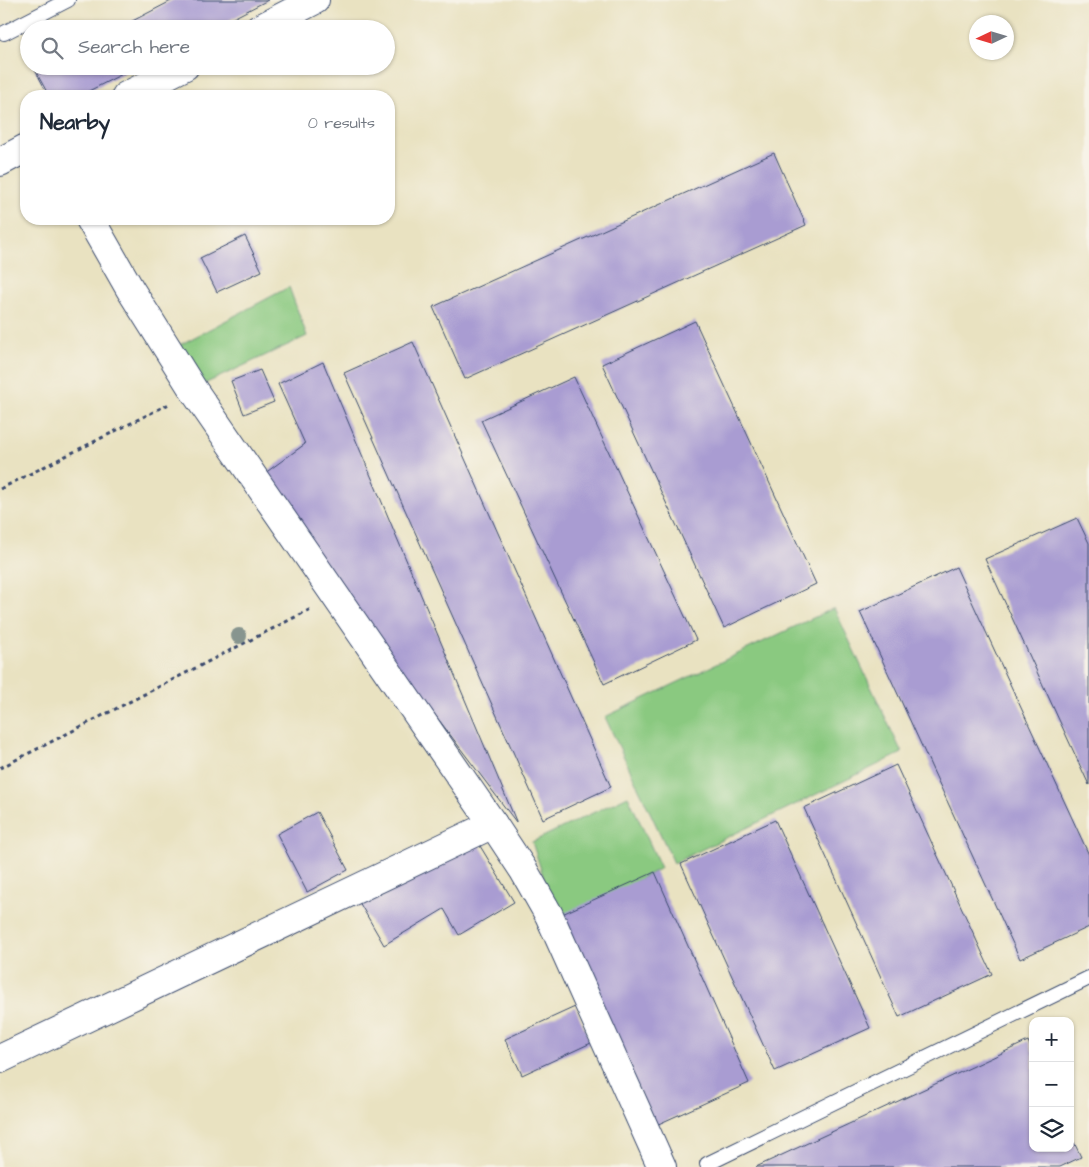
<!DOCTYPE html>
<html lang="en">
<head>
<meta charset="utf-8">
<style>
	:root { --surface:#fff; --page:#f2f2f3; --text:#1f2937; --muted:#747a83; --line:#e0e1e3 }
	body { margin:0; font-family:"Architects Daughter",sans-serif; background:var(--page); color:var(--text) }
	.controls { position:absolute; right:15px; bottom:15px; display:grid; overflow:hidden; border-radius:10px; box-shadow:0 1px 4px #0004 }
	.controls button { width:45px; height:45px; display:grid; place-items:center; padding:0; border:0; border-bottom:1px solid var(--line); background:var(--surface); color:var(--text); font:25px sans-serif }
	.compass { position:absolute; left:969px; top:15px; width:45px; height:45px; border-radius:50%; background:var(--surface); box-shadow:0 1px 4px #0004; rotate:266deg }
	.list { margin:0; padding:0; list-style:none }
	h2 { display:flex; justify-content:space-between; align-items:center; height:65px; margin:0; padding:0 20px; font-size:21px }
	h2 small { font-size:16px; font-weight:400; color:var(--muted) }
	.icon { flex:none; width:28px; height:28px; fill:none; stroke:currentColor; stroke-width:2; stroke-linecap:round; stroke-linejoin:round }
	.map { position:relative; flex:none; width:1089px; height:1167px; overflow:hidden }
	.search { position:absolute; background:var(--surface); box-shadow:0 1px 4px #0004; left:20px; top:20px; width:375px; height:55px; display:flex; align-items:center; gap:12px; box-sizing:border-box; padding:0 18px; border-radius:28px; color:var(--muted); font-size:19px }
	.panel { position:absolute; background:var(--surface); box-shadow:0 1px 4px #0004; left:20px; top:90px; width:375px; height:135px; border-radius:20px }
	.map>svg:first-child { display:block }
</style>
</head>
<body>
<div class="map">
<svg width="1089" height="1167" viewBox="0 0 1089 1167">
	<rect width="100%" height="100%" fill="#f7f3e8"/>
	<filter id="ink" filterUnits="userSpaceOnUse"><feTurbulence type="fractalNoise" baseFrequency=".02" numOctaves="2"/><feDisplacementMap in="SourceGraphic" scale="10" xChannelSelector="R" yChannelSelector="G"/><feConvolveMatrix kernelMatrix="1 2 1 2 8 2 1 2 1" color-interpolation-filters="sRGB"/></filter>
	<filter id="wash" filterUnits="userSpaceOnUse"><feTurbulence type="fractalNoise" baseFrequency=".0096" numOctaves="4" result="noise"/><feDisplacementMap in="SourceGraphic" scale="20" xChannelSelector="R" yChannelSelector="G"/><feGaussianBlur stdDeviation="1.12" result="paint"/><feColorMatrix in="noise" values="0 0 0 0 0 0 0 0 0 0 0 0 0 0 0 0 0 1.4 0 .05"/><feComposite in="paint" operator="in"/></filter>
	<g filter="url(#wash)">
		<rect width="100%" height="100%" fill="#e9e2c1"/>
		<!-- grass -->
		<g fill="#8ac980" stroke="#527c6f">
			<polygon points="289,287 307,336 200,386 172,349"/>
			<polygon points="834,608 902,753 674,863 605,717"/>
			<polygon points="628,796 661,868 558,922 532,842"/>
		</g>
		<g id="blocks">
			<!-- building -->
			<g fill="#a99cd2">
				<polygon points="173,0 268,0 212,29 117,29"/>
				<polygon points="43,66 138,66 79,96 49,96 35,70"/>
				<polygon points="774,153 806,225 465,379 433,307"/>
				<polygon points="245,236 262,271 217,292 200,258"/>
				<polygon points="695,321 816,584 724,628 602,364"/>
				<polygon points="413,342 611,787 543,819 344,373"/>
				<polygon points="323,362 516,821 516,822 257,479 305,444 278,384"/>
				<polygon points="260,370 274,402 244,414 231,381"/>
				<polygon points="574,377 696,640 604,684 481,420"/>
				<polygon points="1077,518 1089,543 1089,785 985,559"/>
				<polygon points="956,567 1089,855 1089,927 1020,959 860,612"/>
				<polygon points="896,765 992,974 899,1017 804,808"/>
				<polygon points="317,812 348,870 307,892 277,834"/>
				<polygon points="775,820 870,1028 775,1071 681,864"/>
				<polygon points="474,836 514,902 459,935 444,909 384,945 355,895"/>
				<polygon points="655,872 749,1083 654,1126 560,915"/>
				<polygon points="575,1007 591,1043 522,1075 505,1039"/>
				<polygon points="1028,1041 1033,1052 1033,1148 1070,1148 1070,1134 1081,1157 1060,1167 756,1167"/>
			</g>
		</g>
	</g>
	<g filter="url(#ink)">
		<use href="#blocks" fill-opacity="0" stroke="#3a4a6d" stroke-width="1"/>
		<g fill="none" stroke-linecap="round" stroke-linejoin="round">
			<defs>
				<g id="lane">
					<polyline points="4,33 68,0"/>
					<polyline points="707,1164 1089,978"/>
				</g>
				<g id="street">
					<polyline points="259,29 315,0"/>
					<polyline points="126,96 185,66"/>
					<polyline points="0,162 26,148"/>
					<polyline points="90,219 130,289 194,391 493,824 524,871 549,915 662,1167"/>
					<polyline points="0,1059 493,824"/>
				</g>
			</defs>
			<!-- lane casing -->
			<use href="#lane" stroke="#3a4a6d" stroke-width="16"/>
			<!-- street casing -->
			<use href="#street" stroke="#3a4a6d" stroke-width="30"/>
			<!-- path -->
			<g stroke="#3a4a6d" stroke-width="3" stroke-dasharray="4 4" stroke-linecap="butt">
				<polyline points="0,489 171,403"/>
				<polyline points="0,768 313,608"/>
			</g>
			<!-- lane -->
			<use href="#lane" stroke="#fff" stroke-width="14"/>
			<!-- street -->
			<use href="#street" stroke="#fff" stroke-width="28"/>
		</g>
		<!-- trees -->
		<circle fill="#87958f" cx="239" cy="636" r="8"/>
	</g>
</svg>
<div class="controls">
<button>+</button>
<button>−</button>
<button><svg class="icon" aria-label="layers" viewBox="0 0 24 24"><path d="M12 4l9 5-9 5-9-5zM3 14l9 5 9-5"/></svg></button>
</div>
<svg class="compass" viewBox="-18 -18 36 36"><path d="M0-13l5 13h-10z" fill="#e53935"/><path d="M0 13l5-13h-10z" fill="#747a83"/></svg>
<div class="search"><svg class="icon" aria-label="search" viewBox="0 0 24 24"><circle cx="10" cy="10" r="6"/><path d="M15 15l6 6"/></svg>Search here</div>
<section class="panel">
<h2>Nearby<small>0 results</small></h2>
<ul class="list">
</ul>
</section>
</div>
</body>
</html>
